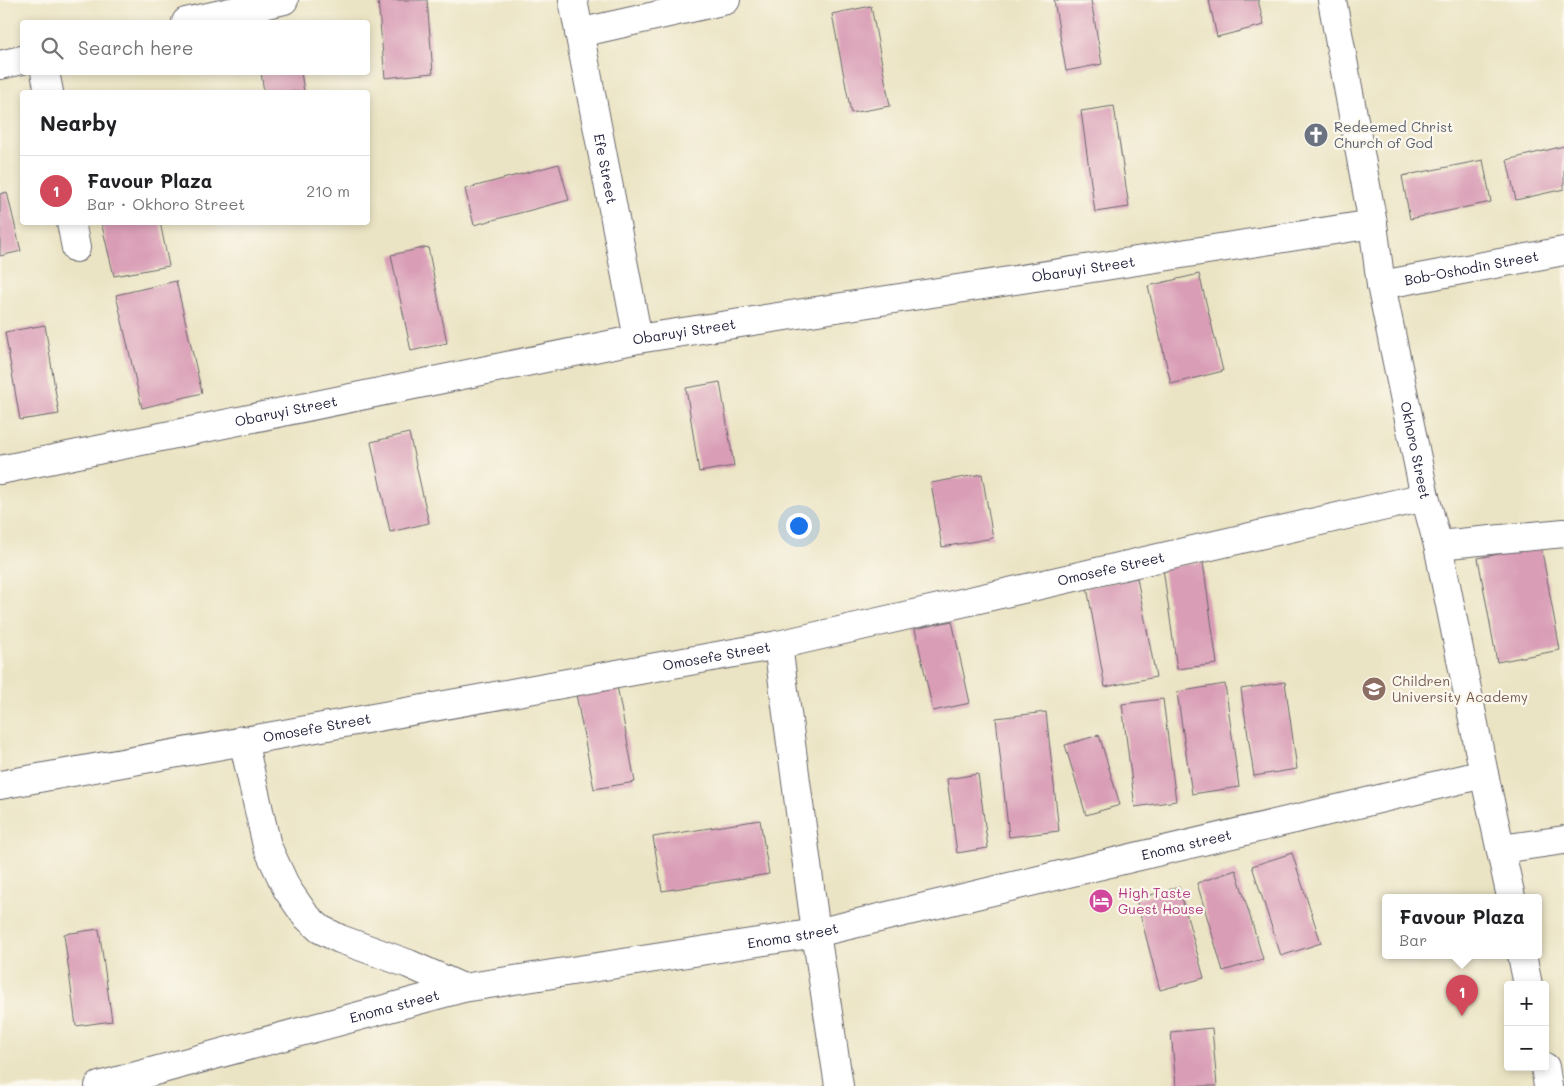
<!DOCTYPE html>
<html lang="en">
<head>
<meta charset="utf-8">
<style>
	:root { --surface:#fff; --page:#f6f6f6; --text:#202124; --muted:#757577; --line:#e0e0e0; --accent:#d1495b }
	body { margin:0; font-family:Mali,sans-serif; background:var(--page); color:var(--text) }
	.controls { position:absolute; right:15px; bottom:15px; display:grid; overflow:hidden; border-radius:5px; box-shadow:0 2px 8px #0003 }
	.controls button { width:45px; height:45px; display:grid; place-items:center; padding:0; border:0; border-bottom:1px solid var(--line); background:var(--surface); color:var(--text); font:25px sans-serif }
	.you { position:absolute; left:798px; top:525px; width:18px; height:18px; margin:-12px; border:4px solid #fff; border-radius:50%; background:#1a73e8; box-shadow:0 0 0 8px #1a73e833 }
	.badge { display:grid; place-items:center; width:32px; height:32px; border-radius:50%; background:var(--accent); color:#fff; font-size:16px; font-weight:700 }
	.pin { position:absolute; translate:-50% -41px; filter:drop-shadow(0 1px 2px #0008) }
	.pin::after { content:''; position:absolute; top:26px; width:18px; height:15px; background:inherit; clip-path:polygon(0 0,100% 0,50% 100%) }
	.popup { position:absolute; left:1382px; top:894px; width:160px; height:65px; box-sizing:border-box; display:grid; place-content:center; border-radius:5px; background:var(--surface); filter:drop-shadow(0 1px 4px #0005); font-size:16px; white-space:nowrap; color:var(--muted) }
	.popup b { font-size:19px; color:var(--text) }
	.popup::after { content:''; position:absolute; left:50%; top:100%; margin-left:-10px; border:10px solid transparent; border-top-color:var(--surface) }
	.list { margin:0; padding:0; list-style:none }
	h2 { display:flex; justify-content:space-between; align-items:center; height:65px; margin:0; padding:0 20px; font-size:21px }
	h2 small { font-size:16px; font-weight:400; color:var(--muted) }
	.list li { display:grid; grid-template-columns:32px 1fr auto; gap:15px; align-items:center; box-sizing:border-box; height:70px; padding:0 20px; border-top:1px solid var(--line) }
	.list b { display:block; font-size:19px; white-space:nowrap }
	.list p { margin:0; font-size:16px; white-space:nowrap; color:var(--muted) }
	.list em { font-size:16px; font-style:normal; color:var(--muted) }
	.icon { flex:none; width:28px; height:28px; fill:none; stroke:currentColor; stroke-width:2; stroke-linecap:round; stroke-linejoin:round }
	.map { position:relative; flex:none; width:1564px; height:1086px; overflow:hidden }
	.search { position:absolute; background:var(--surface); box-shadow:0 2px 8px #0003; left:20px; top:20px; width:350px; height:55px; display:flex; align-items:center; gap:12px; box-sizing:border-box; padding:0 18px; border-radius:5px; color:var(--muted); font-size:19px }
	.panel { position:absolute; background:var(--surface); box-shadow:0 2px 8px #0003; left:20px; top:90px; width:350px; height:135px; border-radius:5px }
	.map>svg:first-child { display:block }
</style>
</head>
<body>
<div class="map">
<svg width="1564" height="1086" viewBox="0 0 1564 1086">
	<rect width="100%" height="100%" fill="#fbf7ec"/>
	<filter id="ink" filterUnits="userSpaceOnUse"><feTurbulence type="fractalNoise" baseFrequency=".02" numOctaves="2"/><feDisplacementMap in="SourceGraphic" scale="10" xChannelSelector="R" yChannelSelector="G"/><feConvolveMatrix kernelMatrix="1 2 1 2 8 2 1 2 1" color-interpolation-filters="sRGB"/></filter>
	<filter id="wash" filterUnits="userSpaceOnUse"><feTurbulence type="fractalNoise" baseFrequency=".0096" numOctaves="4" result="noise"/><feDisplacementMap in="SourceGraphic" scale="20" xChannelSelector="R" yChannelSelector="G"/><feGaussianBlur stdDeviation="1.12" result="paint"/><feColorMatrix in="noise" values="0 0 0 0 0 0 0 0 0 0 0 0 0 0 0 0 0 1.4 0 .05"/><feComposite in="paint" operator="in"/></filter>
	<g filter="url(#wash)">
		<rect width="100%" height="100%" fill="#ebe4c4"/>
		<g id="blocks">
			<!-- building -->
			<g fill="#d99db6">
				<polygon points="378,0 427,0 433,73 385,78"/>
				<polygon points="1054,0 1091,0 1102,64 1066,71"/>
				<polygon points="1209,0 1258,0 1264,25 1217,37"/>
				<polygon points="871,6 890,106 851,113 832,14"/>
				<polygon points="261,72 301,72 304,92 264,92"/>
				<polygon points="1114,106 1129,207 1095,212 1081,111"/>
				<polygon points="1564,146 1564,189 1516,200 1507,160"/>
				<polygon points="1483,160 1491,202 1410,219 1402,176"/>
				<polygon points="559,164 569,200 474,225 465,189"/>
				<polygon points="7,192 21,251 0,256 0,194"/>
				<polygon points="101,222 160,222 169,266 114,276"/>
				<polygon points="428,247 447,343 411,351 391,255"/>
				<polygon points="1199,274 1223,371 1171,384 1148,286"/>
				<polygon points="176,281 202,393 142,408 116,295"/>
				<polygon points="45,325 59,414 20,420 5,332"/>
				<polygon points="720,382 734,466 699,472 686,388"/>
				<polygon points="409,433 429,523 390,532 371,442"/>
				<polygon points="982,474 993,538 942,547 931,483"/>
				<polygon points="1541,546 1560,650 1497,662 1478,558"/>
				<polygon points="1203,562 1217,664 1177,669 1163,568"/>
				<polygon points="1137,578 1156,677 1105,687 1087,587"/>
				<polygon points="952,621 970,703 933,711 915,629"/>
				<polygon points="1285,682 1297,769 1254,776 1241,689"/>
				<polygon points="1225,684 1239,787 1192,794 1177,692"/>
				<polygon points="617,686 635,782 594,789 576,694"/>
				<polygon points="1163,699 1176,801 1135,807 1122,704"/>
				<polygon points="1046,712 1059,831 1009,837 996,718"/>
				<polygon points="1099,735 1120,805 1086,815 1065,745"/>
				<polygon points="978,774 988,848 957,853 947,779"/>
				<polygon points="760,820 769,874 662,891 653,837"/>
				<polygon points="1292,853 1321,943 1281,956 1252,866"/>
				<polygon points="1236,870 1263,959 1223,971 1197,883"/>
				<polygon points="1179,887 1204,978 1160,990 1136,899"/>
				<polygon points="99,929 112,1021 76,1026 64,934"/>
				<polygon points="1212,1028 1217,1086 1176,1086 1171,1032"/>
			</g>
		</g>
	</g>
	<g filter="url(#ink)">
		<use href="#blocks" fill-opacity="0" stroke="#68666b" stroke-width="1"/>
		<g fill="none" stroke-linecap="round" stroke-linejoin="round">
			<defs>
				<g id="minor">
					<path id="s1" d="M573,0L638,339"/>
					<path id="s2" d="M1332,0L1373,224L1381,285L1425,497L1438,545L1484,774L1511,897"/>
					<polyline points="186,22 284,0"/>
					<polyline points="579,33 726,0"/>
					<polyline points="0,65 22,60"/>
					<polyline points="45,72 49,92"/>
					<polyline points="71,222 76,248"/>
					<path id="s3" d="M1381,285L1564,251"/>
					<path id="s4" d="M0,470L638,339L1373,224"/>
					<polyline points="1438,545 1564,533"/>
					<polyline points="778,645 816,933 839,1086"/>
					<polyline points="243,740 267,846 287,889 305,915 320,929 340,939 409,964 463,988"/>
					<path id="s5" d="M0,785L778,645L1425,497"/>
					<polyline points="1501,849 1564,840"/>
					<polyline points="1522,955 1528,985"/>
					<polyline points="1545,1067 1548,1086"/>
					<path id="s6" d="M99,1086L463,988L816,933L1484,774"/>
				</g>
			</defs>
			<!-- minor casing -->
			<use href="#minor" stroke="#68666b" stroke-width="30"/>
			<!-- minor -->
			<use href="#minor" stroke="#fff" stroke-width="28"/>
		</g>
	</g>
	<!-- icons -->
	<defs>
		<symbol id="church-disc" viewBox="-11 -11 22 22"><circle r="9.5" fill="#6b7280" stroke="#fbf7ec"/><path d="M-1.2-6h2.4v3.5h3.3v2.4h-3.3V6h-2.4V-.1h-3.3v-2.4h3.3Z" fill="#fff"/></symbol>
		<symbol id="school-disc" viewBox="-11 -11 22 22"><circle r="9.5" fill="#8d6e63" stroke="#fbf7ec"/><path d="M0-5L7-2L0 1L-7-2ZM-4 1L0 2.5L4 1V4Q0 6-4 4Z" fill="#fff"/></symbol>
		<symbol id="hotel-disc" viewBox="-11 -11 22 22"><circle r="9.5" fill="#d1479c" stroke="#fbf7ec"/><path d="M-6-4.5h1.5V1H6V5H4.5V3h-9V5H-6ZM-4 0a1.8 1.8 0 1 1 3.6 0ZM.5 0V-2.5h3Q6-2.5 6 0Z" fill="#fff"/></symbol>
	</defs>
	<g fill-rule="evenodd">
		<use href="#church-disc" x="1302" y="121" width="28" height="28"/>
		<use href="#school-disc" x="1360" y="675" width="28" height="28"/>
		<use href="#hotel-disc" x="1087" y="887" width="28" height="28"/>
	</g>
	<g text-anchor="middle" stroke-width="4.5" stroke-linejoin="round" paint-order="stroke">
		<!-- worship labels -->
		<g font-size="14" fill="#5b616d" stroke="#fbf7ec" text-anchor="start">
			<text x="1334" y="132">Redeemed Christ<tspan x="1334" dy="16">Church of God</tspan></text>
		</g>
		<!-- street labels -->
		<g font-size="14" fill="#22223b" stroke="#fbf7ec">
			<text dy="5" stroke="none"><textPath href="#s1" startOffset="172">Efe Street</textPath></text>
			<text dy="5" stroke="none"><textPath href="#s3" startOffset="92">Bob-Oshodin Street</textPath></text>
			<text dy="5" stroke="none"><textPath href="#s4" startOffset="1102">Obaruyi Street</textPath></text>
			<text dy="5" stroke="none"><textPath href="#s4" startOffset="698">Obaruyi Street</textPath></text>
			<text dy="5" stroke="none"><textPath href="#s4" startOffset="292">Obaruyi Street</textPath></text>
			<text dy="5" stroke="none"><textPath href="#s2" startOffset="458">Okhoro Street</textPath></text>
			<text dy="5" stroke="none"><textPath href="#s5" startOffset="1132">Omosefe Street</textPath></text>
			<text dy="5" stroke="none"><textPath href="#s5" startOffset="728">Omosefe Street</textPath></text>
			<text dy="5" stroke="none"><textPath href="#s5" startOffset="322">Omosefe Street</textPath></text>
			<text dy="5" stroke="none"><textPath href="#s6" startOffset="1115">Enoma street</textPath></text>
			<text dy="5" stroke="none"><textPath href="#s6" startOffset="711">Enoma street</textPath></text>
			<text dy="5" stroke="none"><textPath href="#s6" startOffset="306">Enoma street</textPath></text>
		</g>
		<!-- education labels -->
		<g font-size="14" fill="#785e54" stroke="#fbf7ec" text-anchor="start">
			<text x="1392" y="686">Children<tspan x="1392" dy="16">University Academy</tspan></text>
		</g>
		<!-- hotel labels -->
		<g font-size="14" fill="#b23c85" stroke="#fbf7ec" text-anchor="start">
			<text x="1118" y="898">High Taste<tspan x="1118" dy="16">Guest House</tspan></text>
		</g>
	</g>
</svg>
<div class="controls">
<button>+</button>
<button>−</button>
</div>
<div class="you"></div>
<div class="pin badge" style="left:1462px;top:1016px">1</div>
<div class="popup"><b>Favour Plaza</b>Bar</div>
<div class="search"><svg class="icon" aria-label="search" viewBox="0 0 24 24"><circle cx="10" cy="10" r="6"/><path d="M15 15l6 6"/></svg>Search here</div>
<section class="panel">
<h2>Nearby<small></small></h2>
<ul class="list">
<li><span class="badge">1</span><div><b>Favour Plaza</b><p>Bar · Okhoro Street</p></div><em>210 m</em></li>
</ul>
</section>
</div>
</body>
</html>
